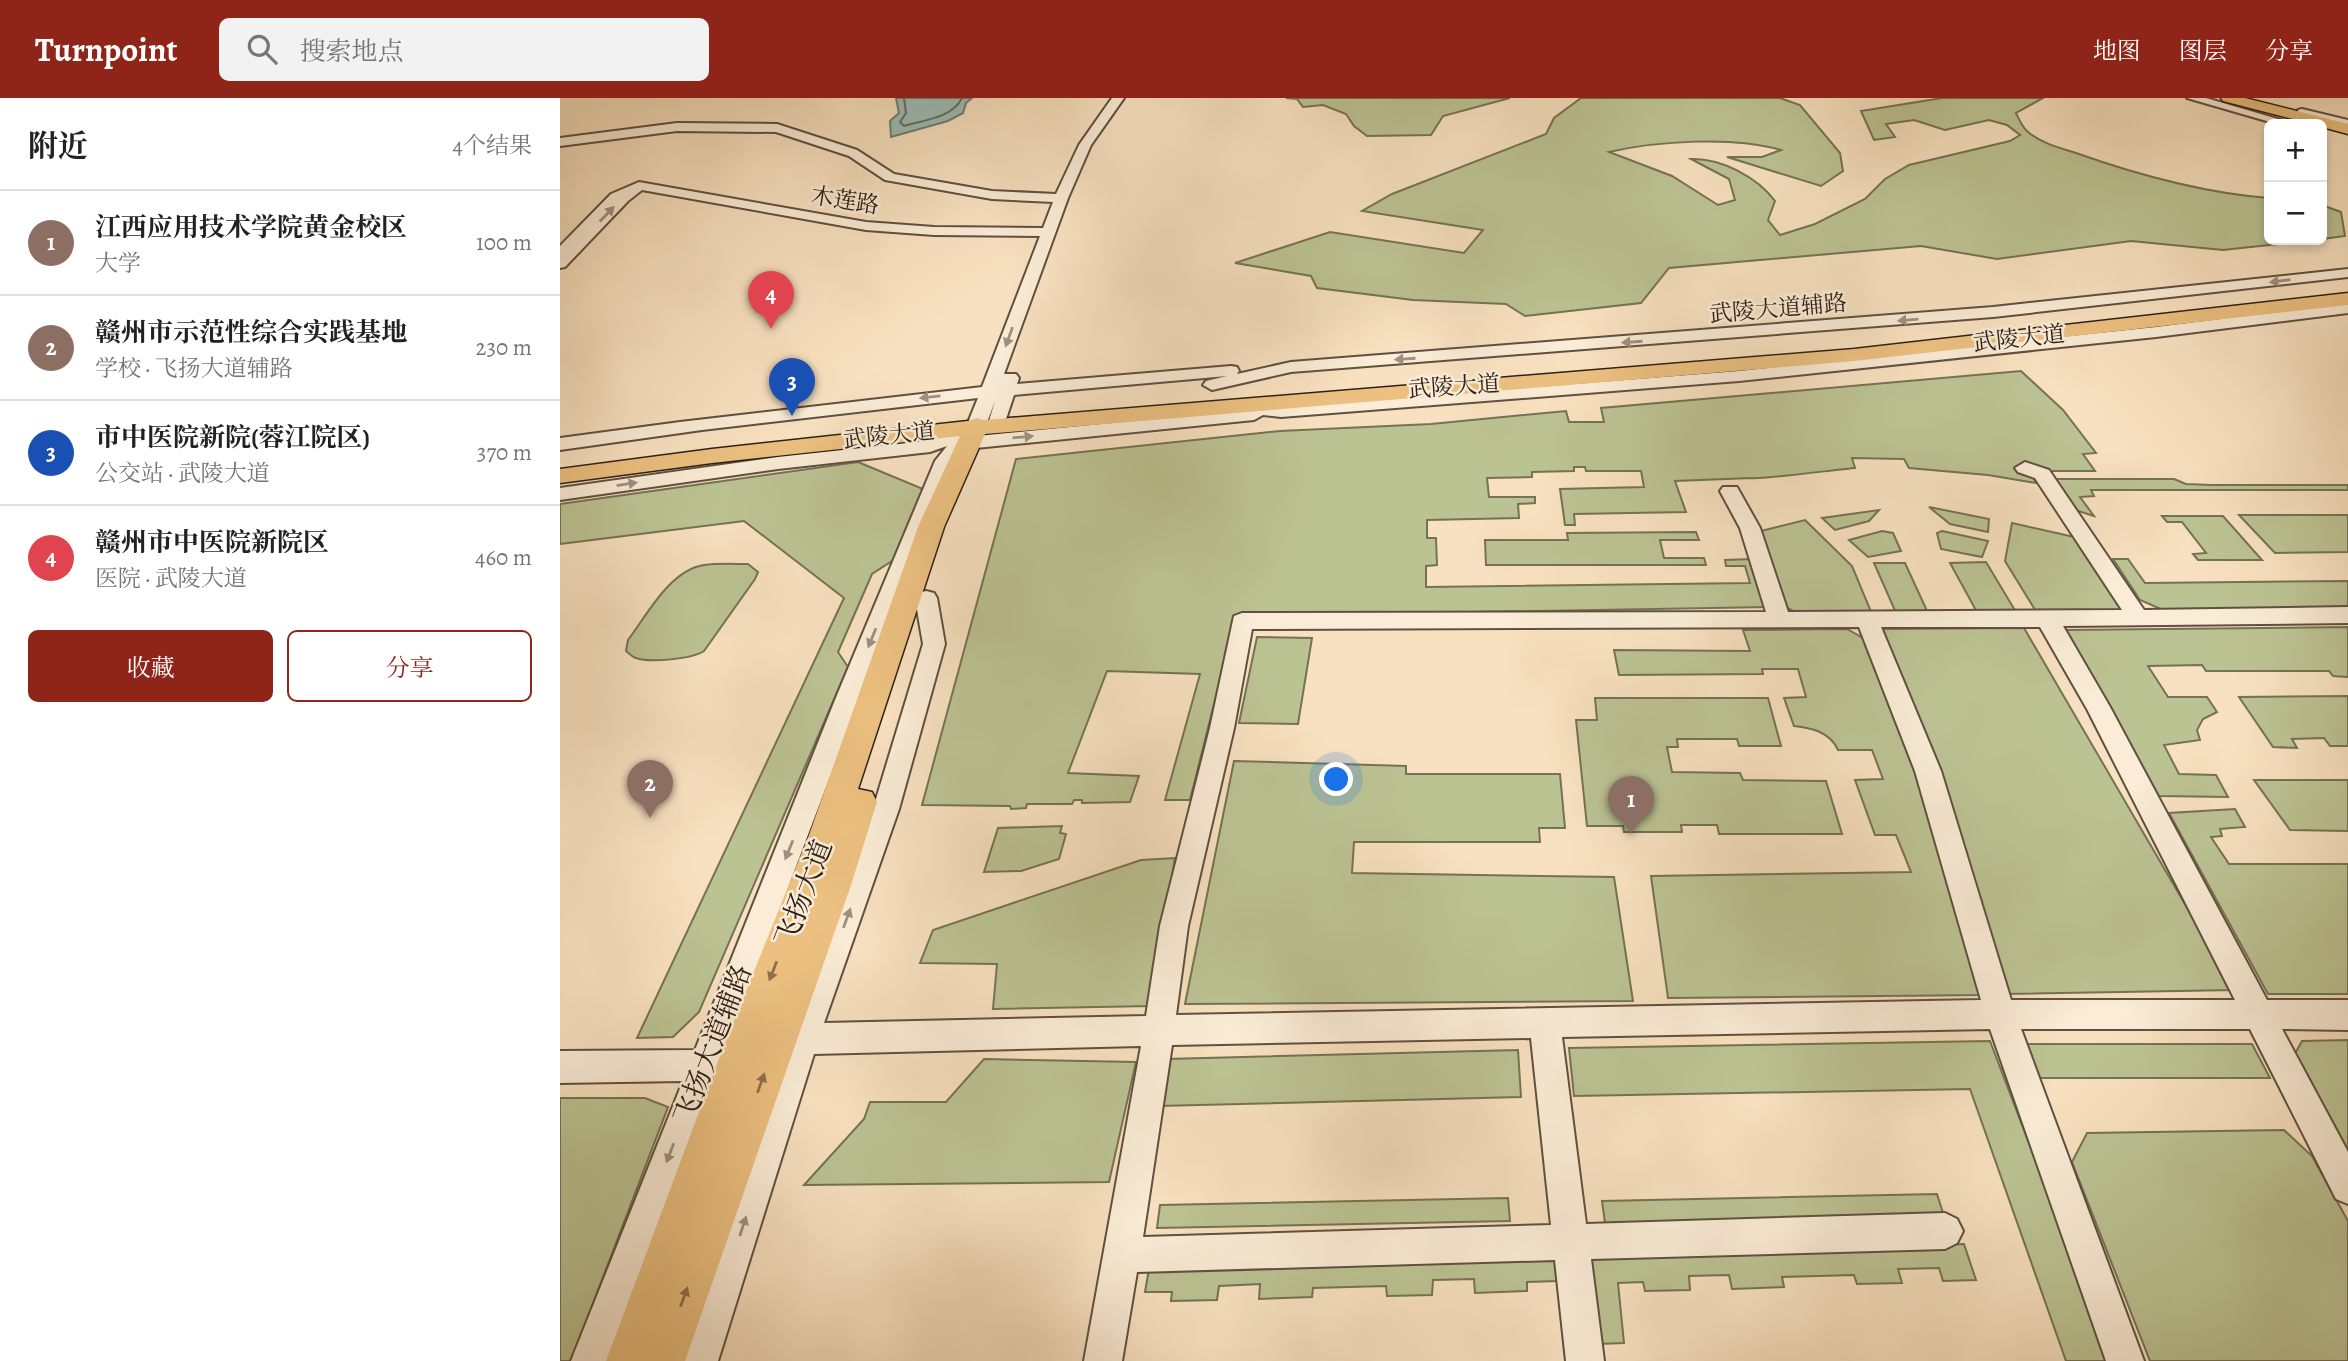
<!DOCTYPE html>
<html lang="zh">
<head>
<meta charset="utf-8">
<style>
	:root { --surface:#fff; --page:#f2f2f2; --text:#222; --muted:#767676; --line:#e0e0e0; --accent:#8f2418 }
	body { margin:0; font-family:Alegreya,"Noto Serif SC",serif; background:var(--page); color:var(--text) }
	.controls { position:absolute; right:21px; top:21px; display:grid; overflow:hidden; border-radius:10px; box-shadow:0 4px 10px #0003 }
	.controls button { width:63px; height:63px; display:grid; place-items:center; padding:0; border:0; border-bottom:2px solid var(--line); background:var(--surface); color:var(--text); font:35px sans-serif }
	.you { position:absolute; left:777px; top:682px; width:24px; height:24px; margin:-18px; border:5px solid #fff; border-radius:50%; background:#1a73e8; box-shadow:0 0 0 10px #1a73e833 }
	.badge { display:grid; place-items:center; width:46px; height:46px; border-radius:50%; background:var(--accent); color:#fff; font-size:23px; font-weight:700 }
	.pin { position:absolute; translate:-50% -58px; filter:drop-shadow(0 2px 4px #0008) }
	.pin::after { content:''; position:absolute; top:37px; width:24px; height:21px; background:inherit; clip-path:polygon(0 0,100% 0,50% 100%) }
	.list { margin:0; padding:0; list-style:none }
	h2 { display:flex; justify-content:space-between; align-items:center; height:91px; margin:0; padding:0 28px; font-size:30px }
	h2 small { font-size:23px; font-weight:400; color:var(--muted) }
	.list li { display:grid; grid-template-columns:46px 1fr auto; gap:21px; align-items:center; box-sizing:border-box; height:105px; padding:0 28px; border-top:2px solid var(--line) }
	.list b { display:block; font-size:26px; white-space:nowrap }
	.list p { margin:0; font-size:23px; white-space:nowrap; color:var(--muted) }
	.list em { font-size:23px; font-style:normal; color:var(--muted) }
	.actions { display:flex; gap:14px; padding:21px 28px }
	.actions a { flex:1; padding:16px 0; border:2px solid var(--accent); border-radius:10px; text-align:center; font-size:24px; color:var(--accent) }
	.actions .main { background:var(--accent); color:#fff }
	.icon { flex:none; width:38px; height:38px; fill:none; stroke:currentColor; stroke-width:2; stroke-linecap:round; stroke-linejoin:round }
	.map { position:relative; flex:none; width:1788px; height:1263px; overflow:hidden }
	header { display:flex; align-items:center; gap:42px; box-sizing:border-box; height:98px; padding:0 35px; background:var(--accent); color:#fff }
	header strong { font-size:33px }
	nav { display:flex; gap:38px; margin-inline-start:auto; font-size:24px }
	.search { width:490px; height:63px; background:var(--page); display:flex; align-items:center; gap:18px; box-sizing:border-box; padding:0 24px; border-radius:10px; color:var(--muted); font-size:26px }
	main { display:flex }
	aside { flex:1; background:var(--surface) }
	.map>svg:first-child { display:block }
</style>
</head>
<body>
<header>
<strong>Turnpoint</strong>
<div class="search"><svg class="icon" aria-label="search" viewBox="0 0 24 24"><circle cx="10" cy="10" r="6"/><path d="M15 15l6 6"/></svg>搜索地点</div>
<nav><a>地图</a><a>图层</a><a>分享</a></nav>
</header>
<main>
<aside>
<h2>附近<small>4个结果</small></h2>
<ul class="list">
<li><span class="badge" style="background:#8d6e63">1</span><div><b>江西应用技术学院黄金校区</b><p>大学</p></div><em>100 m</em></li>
<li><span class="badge" style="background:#8d6e63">2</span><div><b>赣州市示范性综合实践基地</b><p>学校 · 飞扬大道辅路</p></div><em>230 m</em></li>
<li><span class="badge" style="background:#1a4fb4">3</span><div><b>市中医院新院(蓉江院区)</b><p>公交站 · 武陵大道</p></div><em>370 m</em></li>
<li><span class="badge" style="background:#e0444e">4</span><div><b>赣州市中医院新院区</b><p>医院 · 武陵大道</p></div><em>460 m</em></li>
</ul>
<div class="actions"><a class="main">收藏</a><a>分享</a></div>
</aside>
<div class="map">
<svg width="1788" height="1263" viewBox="0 0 1788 1263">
	<rect width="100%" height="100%" fill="#f8e1c0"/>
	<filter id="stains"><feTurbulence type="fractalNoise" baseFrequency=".00286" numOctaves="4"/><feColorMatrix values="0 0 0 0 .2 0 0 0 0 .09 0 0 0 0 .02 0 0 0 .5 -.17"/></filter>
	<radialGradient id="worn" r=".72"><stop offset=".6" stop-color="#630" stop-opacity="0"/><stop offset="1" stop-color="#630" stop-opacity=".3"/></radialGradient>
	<!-- green -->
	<g fill="#bcc393" stroke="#757255" stroke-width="2">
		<polygon points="726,0 950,0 883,18 871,37 807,38 794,28 786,16 763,7 743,9 737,1"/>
		<path d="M1021,0H1220L1240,7L1280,55L1283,73L1261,88L1167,59H1202L1221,52C1173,38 1097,43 1049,54L1112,78L1158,107L1175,102L1169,81L1131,61C1161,60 1197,79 1215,103L1208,122L1220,137L1255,126L1305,101L1325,81L1349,67L1450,43L1460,37L1447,27L1429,22L1385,32L1354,22L1326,26L1335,39L1314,42L1301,13L1382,0H1483L1456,15C1459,21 1462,29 1467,33C1480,45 1500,50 1516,55C1578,77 1644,95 1709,100V142H1755L1663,152L1571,143L1437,161L1361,148L1109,170L1081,205L965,218L946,206L853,202L757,190L751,178L675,165L770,134L904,155L923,132L802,113L832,96L986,36L994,20Z"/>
		<polygon points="1762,107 1781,114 1785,138 1762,141"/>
		<path d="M1461,273L1503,312L1536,355L1523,356L1535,373H1479L1471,375L1476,385L1428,377L1349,370L1344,361L1292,360L1295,370C1281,371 1198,382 1192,380L1115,383L1126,414L1014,416L1015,427H1005L1000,391L1084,389L1081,373H1026L1025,369H1014V373L972,374V379L927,380L929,399H975V405L958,406L959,420L867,422V440H876L877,467L866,468V489L1190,485L1185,468H1166L1165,462L1192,461L1209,509L676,518L630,702H605L640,576L547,573L508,675L579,678L570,704L522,705V702H514L512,706H467L466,710L451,711L450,708L362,707L456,361L720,333L871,326L1006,313L1009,324H1044L1041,310Z"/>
		<polygon points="298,364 363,391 335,461 312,476 278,554 288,569 139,914 113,939 77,940 284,500 184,423 0,446 0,406"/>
		<polygon points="1493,381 1614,381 1626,386 1651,387 1788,387 1788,392 1531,392 1534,398 1520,399 1534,418 1515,412"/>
		<polygon points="1369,409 1429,421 1428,434 1390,426"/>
		<polygon points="1319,412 1309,423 1275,432 1262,420"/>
		<polygon points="1679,417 1788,417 1788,454 1715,455"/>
		<polygon points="1602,418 1663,418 1702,462 1638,462 1633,456 1646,455 1622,424 1607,424"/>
		<polygon points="1245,422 1292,468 1312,516 1237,515 1221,506 1197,434"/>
		<polygon points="1452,425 1514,439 1563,513 1477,515 1445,463"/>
		<polygon points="1322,433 1333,435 1341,453 1308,459 1289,442"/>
		<polygon points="1382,433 1428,443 1422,459 1381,451 1377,435"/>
		<polygon points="1136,434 1139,442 1100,442 1104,460 1144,460 1146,467 926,467 925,442 1008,442 1007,435"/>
		<polygon points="1553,461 1568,461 1585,485 1788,483 1788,510 1603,512 1580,502"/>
		<polygon points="1426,464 1456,514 1418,516 1390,465"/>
		<polygon points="1314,465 1345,465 1368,515 1336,515"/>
		<path d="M188,466L198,474L195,481L144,553C132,561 90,565 76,560C72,559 69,555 66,553L68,542C87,517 110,472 144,467C158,465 174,466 188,466Z"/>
		<polygon points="1788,529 1788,579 1773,578 1769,573 1646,573 1642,567 1588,568 1608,599 1647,599 1657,614 1643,621 1637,632 1640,642 1604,647 1619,676 1656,677 1668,699 1599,698 1504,532"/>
		<polygon points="1464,530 1675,892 1446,896 1319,531"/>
		<path d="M1287,531L1303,540L1388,759L1425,897L1108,900L1091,778L1351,774L1336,737H1315L1295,682L1323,681L1312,652H1278C1270,634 1252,630 1234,628L1224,600L1246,599L1238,571H1202L1203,576L1059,577L1054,552L1190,553L1183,532Z"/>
		<polygon points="697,539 752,540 738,626 679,625"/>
		<polygon points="1788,598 1788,648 1770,648 1764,640 1732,641 1737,650 1713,649 1679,599"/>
		<polygon points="1035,600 1208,600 1221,648 1179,648 1177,641 1117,641 1118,649 1107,649 1112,674 1180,675 1183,682 1266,683 1282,736 1159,736 1157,727 1121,727 1122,734 1064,734 1063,728 1027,728 1016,622 1037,622"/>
		<polygon points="674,663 846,668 846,676 1000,676 1005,730 979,730 980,744 794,744 792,775 1054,779 1073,903 625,906"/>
		<polygon points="1694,682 1788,682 1788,733 1730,732"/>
		<polygon points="1675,711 1685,729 1660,731 1662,738 1651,739 1669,766 1788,766 1788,896 1708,896 1609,715"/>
		<polygon points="502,728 500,735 506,736 499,761 461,773 424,774 438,730"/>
		<polygon points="615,760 591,908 433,911 437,866 360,865 373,832 581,762"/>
		<polygon points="1788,942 1788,1070 1731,963 1742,943"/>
		<polygon points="1430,943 1552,1263 1506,1263 1410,991 1014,998 1009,950"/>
		<polygon points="1463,946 1692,946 1710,980 1476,980"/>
		<polygon points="958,952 961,999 598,1008 606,961"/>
		<polygon points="424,961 576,964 549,1084 244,1087 304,1021 310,1004 386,1004"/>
		<polygon points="0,1000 85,1000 108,1009 11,1263 0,1263"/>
		<polygon points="1724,1032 1752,1058 1788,1123 1788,1263 1590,1263 1512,1064 1527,1035"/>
		<polygon points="1377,1096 1384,1118 1045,1125 1042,1103"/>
		<polygon points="948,1100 950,1123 597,1130 600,1107"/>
		<polygon points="1404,1146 1416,1182 1383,1183 1379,1170 1338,1171 1342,1185 1297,1186 1294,1177 1222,1179 1224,1189 1172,1191 1169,1177 1129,1178 1130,1192 1085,1193 1083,1184 1058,1185 1064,1245 1039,1246 1030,1158"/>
		<polygon points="995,1152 998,1183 967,1184 967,1193 915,1195 914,1181 873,1182 872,1197 827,1198 826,1188 753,1190 752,1199 699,1201 700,1186 659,1188 657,1202 611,1203 612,1194 585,1194 590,1165"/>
	</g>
	<!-- water -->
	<polygon fill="#9dbdb5" stroke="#717e76" stroke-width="2" points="336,0 412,0 406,5 403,15 388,23 331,39 330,23 339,15"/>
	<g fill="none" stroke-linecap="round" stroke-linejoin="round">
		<!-- shore -->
		<path stroke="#666e66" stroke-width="2" d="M344,0L346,15L340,24L344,28C364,22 392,20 402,0"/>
		<defs>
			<g id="minor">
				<path d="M552,0H564L531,47L508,100L444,276H456L459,280L457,286L671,268L677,269L679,273L677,276L731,264L1433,209L1788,171V179L1433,219L731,274L652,292L643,287L646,283L667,278L454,297L443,330H431L428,326L435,303L426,327L417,338L675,313L665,308L674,303L721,309L1179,273L1596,229L1788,205V215L1596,239L1179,283L721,319L703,317L694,322L406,351L393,365L299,602L170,943L216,928L233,927L313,711L363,546L355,500L358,495L366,493L374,495L377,500L385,546L339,711L264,925L586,918L600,828L650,630L674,518L682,515L1206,514L1180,430L1160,393L1163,389H1177L1200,430L1228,514L1562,512L1475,380L1458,374L1455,370L1465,364L1489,372L1584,512L1788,509V525L1503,528L1550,609L1707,902H1788V932L1722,931L1788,1054V1106L1776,1101L1690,931H1461L1584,1263H1546L1430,931L1002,939L1026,1126L1385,1115L1397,1121L1403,1133L1397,1145L1385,1151L1031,1161L1044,1263H1006L995,1162L577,1174L562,1263H524L581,948L254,956L158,1263H120L222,958H216L157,978L49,1263H11L123,983L0,985V953L135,952L275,602L375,363L387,348L370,354L218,371L0,402V390L218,359L366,343L407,327L418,300L142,332L0,352V340L120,324L422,289L480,138L374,137L306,132L82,92L68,103L5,169L0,170V148L51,96L79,84L306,124L374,129L483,130L493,104L432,101L325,82L289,58L216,34L117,33L0,48V40L117,25L217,26L297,52L334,76L432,93L496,96L519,47ZM1299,529L1355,673L1421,902L616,917L628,828L674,630L692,531ZM1321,529H1480L1527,611L1675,902H1451L1381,673ZM971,940L991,1127L583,1139L612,947Z"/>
				<polygon points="1627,0 1646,0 1735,26 1717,26"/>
				<polygon points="1742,11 1788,22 1788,30 1738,16 1738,12"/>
			</g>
			<g id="major">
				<polygon points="1661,0 1685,0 1788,26 1788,36 1762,29 1762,26 1752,26 1663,3"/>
				<polygon points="1788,195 1788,207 1294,263 425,336 384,429 298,691 312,694 317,704 291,787 125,1263 46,1263 161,955 249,737 358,429 400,338 152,365 0,385 0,371 152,351 408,323 417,320 424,322 1294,251"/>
			</g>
		</defs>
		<!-- minor casing -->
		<use href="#minor" stroke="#605041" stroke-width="4"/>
		<!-- major casing -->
		<use href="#major" stroke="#2e2017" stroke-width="3"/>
		<!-- minor -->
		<use href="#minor" fill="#faecd6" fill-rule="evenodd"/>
		<!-- major -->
		<use href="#major" fill="#ecc080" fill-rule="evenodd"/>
	</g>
	<!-- one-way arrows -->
	<defs><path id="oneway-solid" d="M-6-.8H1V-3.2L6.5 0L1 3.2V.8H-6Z" transform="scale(1.75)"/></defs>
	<g fill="#9e9080">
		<use href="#oneway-solid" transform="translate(47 116) rotate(-46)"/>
		<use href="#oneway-solid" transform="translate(1720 183) rotate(173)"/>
		<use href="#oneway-solid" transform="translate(1348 222) rotate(175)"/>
		<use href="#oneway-solid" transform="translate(449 239) rotate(110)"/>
		<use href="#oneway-solid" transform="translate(1072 244) rotate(176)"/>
		<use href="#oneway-solid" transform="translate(845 261) rotate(176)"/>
		<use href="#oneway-solid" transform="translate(370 299) rotate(174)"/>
		<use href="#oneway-solid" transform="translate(463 339) rotate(-5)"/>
		<use href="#oneway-solid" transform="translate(67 386) rotate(-9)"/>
		<use href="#oneway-solid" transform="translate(312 540) rotate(112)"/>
		<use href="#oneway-solid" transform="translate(229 752) rotate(112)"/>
		<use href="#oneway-solid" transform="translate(287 820) rotate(-70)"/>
		<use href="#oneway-solid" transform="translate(110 1055) rotate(111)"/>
		<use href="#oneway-solid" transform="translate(183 1128) rotate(-72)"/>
	</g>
	<g fill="#8d704c">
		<use href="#oneway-solid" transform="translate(213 873) rotate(111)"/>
		<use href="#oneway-solid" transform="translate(201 985) rotate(-70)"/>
		<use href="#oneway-solid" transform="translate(124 1199) rotate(-70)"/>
	</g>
	<g text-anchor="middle" stroke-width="5" stroke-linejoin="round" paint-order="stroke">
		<!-- far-street labels -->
		<g font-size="23" fill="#2e2017" stroke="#faecd6">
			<text transform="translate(285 102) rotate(9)" y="8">木莲路</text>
			<text transform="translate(1218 210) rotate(-5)" y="8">武陵大道辅路</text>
			<text transform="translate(1459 240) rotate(-6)" y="8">武陵大道</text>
			<text transform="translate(894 288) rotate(-4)" y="8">武陵大道</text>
			<text transform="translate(329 337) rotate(-6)" y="8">武陵大道</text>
		</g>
		<!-- street labels -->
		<g font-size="28" fill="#2e2017" stroke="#faecd6">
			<text transform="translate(243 795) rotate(-69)" y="10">飞扬大道</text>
			<text transform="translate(152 946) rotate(-69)" y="10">飞扬大道辅路</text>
		</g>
	</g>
	<rect width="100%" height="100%" filter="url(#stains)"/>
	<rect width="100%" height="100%" fill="url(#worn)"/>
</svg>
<div class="controls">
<button>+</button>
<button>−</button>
</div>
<div class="you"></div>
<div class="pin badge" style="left:1071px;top:736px;background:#8d6e63">1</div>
<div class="pin badge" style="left:90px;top:720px;background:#8d6e63">2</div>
<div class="pin badge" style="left:232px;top:318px;background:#1a4fb4">3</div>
<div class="pin badge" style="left:211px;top:231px;background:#e0444e">4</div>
</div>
</main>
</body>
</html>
